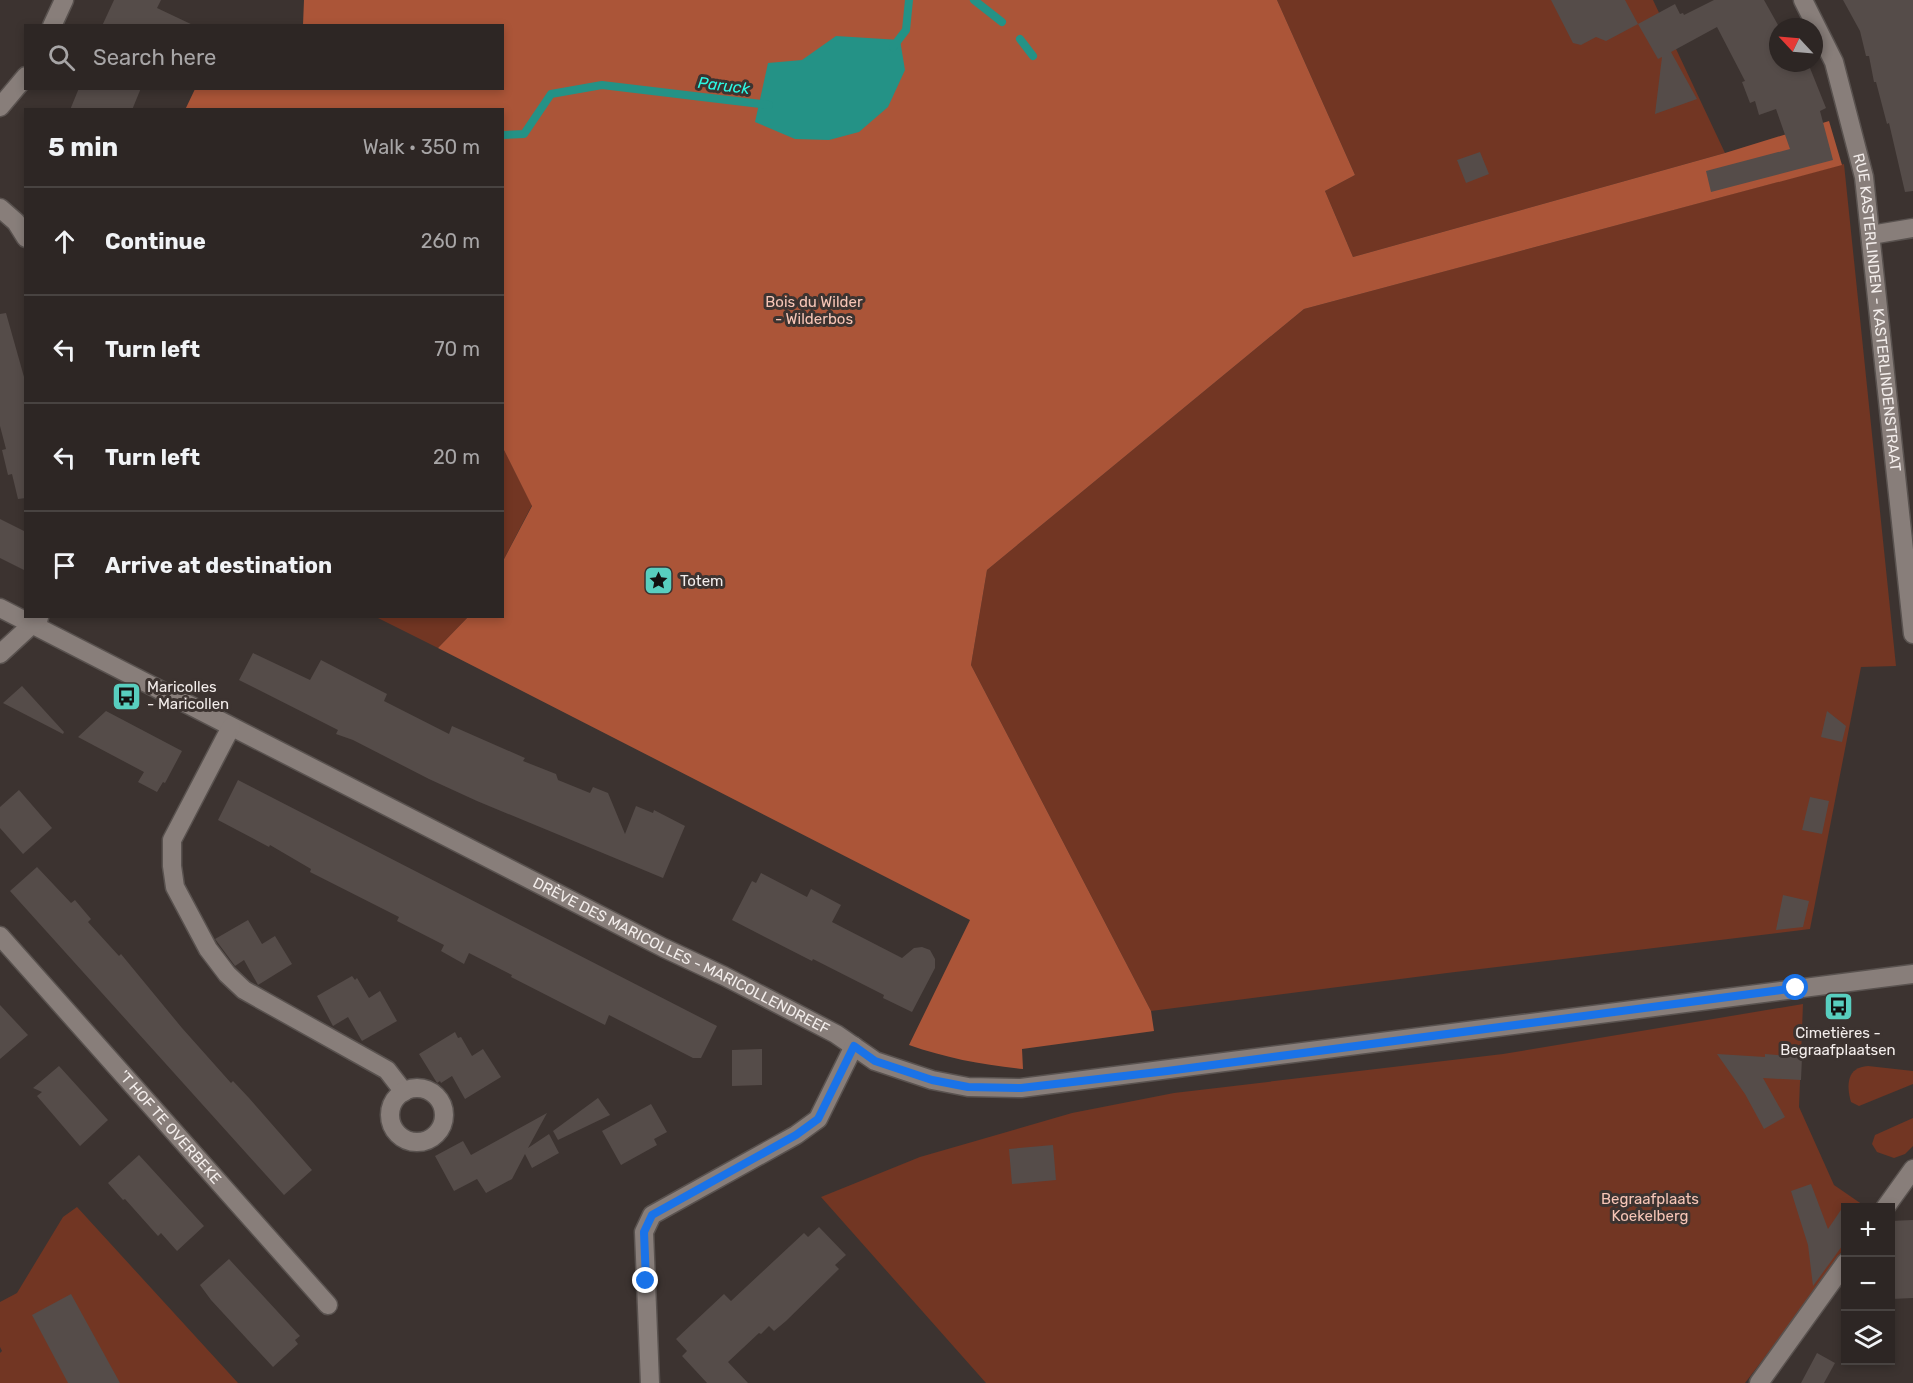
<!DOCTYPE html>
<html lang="en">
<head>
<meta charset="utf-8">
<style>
	:root { --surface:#2d2624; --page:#393231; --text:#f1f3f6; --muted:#a7a5a6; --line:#484341 }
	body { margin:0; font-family:Rubik,sans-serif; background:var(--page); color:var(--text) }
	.controls { position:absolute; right:18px; bottom:18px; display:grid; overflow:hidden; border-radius:0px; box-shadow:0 3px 9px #0003 }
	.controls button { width:54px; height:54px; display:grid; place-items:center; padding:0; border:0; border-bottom:2px solid var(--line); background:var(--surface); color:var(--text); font:30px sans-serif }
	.compass { position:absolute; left:1769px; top:18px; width:54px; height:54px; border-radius:50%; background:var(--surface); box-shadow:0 3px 9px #0003; rotate:296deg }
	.stop { position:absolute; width:18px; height:18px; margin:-14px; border:4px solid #1a73e8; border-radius:50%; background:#fff }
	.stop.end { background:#1a73e8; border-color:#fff; box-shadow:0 2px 6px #0008 }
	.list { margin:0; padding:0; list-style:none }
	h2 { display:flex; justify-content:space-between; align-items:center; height:78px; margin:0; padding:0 24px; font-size:26px }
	h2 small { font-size:20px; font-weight:400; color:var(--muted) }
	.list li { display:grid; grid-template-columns:39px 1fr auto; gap:18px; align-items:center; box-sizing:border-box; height:108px; padding:0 24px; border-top:2px solid var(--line) }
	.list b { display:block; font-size:22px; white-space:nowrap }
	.list em { font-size:20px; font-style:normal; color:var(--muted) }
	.icon { flex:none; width:33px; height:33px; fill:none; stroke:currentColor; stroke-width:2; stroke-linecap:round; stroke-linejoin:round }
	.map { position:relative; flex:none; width:1913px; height:1383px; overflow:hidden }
	.search { position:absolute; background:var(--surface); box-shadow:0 3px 9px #0003; left:24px; top:24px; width:480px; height:66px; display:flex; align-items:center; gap:15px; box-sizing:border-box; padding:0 21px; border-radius:0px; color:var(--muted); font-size:22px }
	.panel { position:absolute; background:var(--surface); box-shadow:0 3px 9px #0003; left:24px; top:108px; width:480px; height:510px; border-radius:0px }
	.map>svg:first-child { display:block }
</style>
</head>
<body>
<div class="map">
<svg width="1913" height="1383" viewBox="0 0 1913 1383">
	<rect width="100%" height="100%" fill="#3c3330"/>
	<!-- green -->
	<g fill="#723623">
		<polygon points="1277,0 1653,0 1725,153 1353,257 1325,191 1355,175"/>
		<polygon points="1844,164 1896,666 1861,667 1810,929 1447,973 1151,1011 971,665 987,570 1304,309"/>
		<polygon points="503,448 532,505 503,561"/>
		<polygon points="376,617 468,617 438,648"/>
		<polygon points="1803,1004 1799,1107 1834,1185 1866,1207 1846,1208 1845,1246 1820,1285 1745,1383 986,1383 821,1197 920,1157 1072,1113 1174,1093 1503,1054"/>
		<path d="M1868,1066L1913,1071V1084L1859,1106L1851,1102C1846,1085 1847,1067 1868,1066Z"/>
		<polygon points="1913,1118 1913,1146 1905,1154 1894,1158 1877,1152 1872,1144 1875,1135"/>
		<polygon points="77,1207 238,1383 0,1383 0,1353 2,1351 0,1347 0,1302 17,1293 63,1217"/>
	</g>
	<!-- forest -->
	<path fill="#ab5538" d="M304,0H1277L1355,175L1325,191L1353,257L1725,153L1829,121L1842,165L1304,309L987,570L971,665L1151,1011L1154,1031L1022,1049L1023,1069C983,1065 946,1058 909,1045L970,920L438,648L468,617L502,616L503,561L532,506L503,448L502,110H185L195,89L502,88V26L303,25Z"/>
	<!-- water -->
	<polygon fill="#249286" points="836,36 900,40 905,70 888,107 859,132 829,140 795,139 755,122 768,63 802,60"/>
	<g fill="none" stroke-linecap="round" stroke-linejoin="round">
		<!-- stream -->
		<g stroke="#249286" stroke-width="8">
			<polyline points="974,0 1002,22"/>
			<polyline points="1020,39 1033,56"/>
			<polyline points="893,47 906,30 909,0"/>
			<polyline points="502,135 524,134 551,94 602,85 769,105"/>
		</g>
	</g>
	<!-- building -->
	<g fill="#554c49">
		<polygon points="114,0 161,0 157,8 195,26 102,26"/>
		<polygon points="1551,0 1625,0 1638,24 1606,41 1596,37 1581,45 1573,43"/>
		<polygon points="1714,0 1764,0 1778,25 1778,63 1808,63 1826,108 1820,111 1833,160 1711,192 1706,171 1790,149 1776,109 1759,115 1755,101 1750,103 1742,82 1745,81 1717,27 1671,52 1697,99 1655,114 1662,57 1658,59 1638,24 1675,4 1680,14 1683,13 1684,15"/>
		<polygon points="1843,0 1913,0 1913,191 1905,192 1889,123 1887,124 1876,82 1874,82 1869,56 1866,56 1860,31"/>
		<polygon points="79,88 141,88 132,110 70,110"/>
		<polygon points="1480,152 1489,174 1466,183 1457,160"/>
		<polygon points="6,313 26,384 26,498 18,499 12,474 8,475 2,450 6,449 0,426 0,314"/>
		<polygon points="0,519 26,532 26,571 0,558"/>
		<polygon points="253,653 310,680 321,660 387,694 384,701 449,734 452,726 525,758 523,761 556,774 558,780 590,793 593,787 608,793 625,834 636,806 653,813 654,810 685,826 663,878 477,801 429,779 353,740 336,734 338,730 239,680"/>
		<polygon points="22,686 64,732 63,734 3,703"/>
		<polygon points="106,711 182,751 165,783 163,782 157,792 138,782 144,772 78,737"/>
		<polygon points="1827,711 1846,726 1842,742 1821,737"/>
		<polygon points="238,780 717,1026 701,1058 693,1058 609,1015 605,1025 511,977 512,975 469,953 464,964 441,951 444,945 397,921 399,917 310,872 311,869 270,845 269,847 218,820"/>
		<polygon points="19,790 52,828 23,854 0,828 0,807"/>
		<polygon points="1810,797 1829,801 1822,834 1802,830"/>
		<polygon points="37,867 71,903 75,900 91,919 88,922 119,956 121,954 182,1028 231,1083 233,1081 249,1098 312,1170 284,1195 10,891"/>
		<polygon points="761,873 807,897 811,889 841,905 832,922 902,958 914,948 922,947 930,950 935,959 935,968 912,1012 883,998 884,995 813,959 812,961 732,920 752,881 756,883"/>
		<polygon points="1783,895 1809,901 1803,927 1776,930"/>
		<polygon points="248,920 262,944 275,936 292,964 258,985 244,960 235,966 215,939"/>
		<polygon points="352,976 355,980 357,978 369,998 380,991 397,1021 362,1041 348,1017 333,1026 317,996"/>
		<polygon points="0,1005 28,1035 0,1059"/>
		<polygon points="455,1032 458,1038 461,1037 472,1056 483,1049 501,1077 465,1099 452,1076 441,1083 440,1081 437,1083 419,1054"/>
		<polygon points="762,1049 762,1085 732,1086 732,1050"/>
		<polygon points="1717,1054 1765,1057 1765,1054 1802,1057 1801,1080 1763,1078 1785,1117 1764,1129 1745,1094"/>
		<polygon points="59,1066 108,1120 80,1146 37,1096 42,1092 33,1088"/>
		<polygon points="598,1098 610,1115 558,1140 553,1131"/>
		<polygon points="651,1104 667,1132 654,1139 657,1145 621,1165 602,1131"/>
		<polygon points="547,1113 528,1148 549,1134 559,1153 532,1168 525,1154 512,1179 486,1193 477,1179 454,1191 435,1156 463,1141 471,1155"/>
		<polygon points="1053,1145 1056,1180 1012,1184 1009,1149"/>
		<polygon points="139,1155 204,1226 177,1251 161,1233 158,1236 125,1199 123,1200 108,1183"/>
		<polygon points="1811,1184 1828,1229 1845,1204 1845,1242 1813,1286 1808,1245 1791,1191"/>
		<polygon points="1913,1220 1913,1298 1891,1299 1890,1221"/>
		<polygon points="819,1227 846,1255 835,1265 839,1269 786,1321 774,1331 769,1326 761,1334 759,1333 728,1362 748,1383 707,1383 682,1356 687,1351 676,1339 724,1294 731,1301 804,1233 808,1237"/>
		<polygon points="229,1259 300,1336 295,1340 298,1344 273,1367 211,1300 200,1285"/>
		<polygon points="71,1294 120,1383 68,1383 32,1315"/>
		<polygon points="1817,1353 1835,1363 1824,1383 1801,1383"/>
	</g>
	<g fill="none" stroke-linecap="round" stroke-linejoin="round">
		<defs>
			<g id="street">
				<path id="s1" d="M1803,0L1834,62L1864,177L1913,634"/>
				<polyline points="52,26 64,0"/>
				<polyline points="0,107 26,76"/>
				<polyline points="0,208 16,222 26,238"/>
				<polyline points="1871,235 1913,228"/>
				<path id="s2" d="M0,608L664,948L724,976L836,1034L875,1061L932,1080L968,1087L1021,1088L1913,974"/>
				<polyline points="0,654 39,618"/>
				<polyline points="231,727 172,840 172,866 175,887 208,949 227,974 244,990 387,1070 404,1092"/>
				<path id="s3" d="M0,936L328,1305"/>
				<circle cx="417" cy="1115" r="27"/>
				<polyline points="1885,1208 1913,1169"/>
				<polyline points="650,1383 644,1232 652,1215 796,1135 818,1119 854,1046"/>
				<polyline points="1759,1383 1846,1262"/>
			</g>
		</defs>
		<!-- street casing -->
		<use href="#street" stroke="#59524f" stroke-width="21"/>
		<!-- street -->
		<use href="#street" stroke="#887e7a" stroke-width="18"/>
	</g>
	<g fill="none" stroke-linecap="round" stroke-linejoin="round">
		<!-- route -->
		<polyline stroke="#1a73e8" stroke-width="8" points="646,1281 644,1232 652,1215 796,1135 818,1119 854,1046 875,1061 932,1080 968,1087 1021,1088 1167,1071 1796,988"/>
	</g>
	<!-- icons -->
	<defs>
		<symbol id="sight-square" viewBox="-11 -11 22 22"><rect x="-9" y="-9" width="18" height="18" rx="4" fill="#58cebf" stroke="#3c3330"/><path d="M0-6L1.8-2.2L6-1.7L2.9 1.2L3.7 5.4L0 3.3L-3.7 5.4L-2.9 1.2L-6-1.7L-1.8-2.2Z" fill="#111"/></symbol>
		<symbol id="bus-square" viewBox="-11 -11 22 22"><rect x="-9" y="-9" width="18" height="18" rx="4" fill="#58cebf" stroke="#3c3330"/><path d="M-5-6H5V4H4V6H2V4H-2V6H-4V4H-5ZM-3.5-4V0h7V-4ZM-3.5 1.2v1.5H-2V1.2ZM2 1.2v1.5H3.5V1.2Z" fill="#111"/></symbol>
	</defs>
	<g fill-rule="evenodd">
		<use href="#sight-square" x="642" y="564" width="33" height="33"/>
		<use href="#bus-square" x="110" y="680" width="33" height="33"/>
		<use href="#bus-square" x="1822" y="990" width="33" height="33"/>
	</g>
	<g text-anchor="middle" stroke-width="6" stroke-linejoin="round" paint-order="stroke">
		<!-- park labels -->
		<g font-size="15" fill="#f6c5b6" stroke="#3c3330">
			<text x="814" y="307">Bois du Wilder<tspan x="814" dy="17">- Wilderbos</tspan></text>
			<text x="1650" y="1204">Begraafplaats<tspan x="1650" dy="17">Koekelberg</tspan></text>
		</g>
		<!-- street labels -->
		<g font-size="15" fill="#f3edeb" stroke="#3c3330">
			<text dy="5" stroke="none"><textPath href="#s1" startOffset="324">RUE KASTERLINDEN - KASTERLINDENSTRAAT</textPath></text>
			<text dy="5" stroke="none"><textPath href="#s2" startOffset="765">DRÈVE DES MARICOLLES - MARICOLLENDREEF</textPath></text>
			<text dy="5" stroke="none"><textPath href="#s3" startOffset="256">'T HOF TE OVERBEKE</textPath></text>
		</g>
		<!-- poi labels -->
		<g font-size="15" fill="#f3edeb" stroke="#3c3330" text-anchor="start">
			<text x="680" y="586">Totem</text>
			<text x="147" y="692">Maricolles<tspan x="147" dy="17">- Maricollen</tspan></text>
			<text x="1838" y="1038" text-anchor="middle">Cimetières -<tspan x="1838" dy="17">Begraafplaatsen</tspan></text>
		</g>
		<!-- water labels -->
		<g font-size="16" font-style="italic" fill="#2cf9e5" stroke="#3c3330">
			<text transform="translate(724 85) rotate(7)" y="6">Paruck</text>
		</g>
	</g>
</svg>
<div class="controls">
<button>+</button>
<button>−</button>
<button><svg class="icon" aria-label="layers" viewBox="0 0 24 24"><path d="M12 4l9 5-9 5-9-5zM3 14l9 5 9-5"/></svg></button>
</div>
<svg class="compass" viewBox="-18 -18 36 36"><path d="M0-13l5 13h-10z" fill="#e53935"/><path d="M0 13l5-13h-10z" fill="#a7a5a6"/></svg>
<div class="stop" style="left:1796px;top:988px"></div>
<div class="stop end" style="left:646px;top:1281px"></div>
<div class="search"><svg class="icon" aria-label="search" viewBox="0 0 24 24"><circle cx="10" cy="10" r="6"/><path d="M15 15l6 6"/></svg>Search here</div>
<section class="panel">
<h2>5 min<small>Walk · 350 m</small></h2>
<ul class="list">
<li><svg class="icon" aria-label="ahead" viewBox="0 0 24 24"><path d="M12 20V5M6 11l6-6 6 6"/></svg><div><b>Continue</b></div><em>260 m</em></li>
<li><svg class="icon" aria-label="left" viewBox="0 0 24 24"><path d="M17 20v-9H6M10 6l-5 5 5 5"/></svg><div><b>Turn left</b></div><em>70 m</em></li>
<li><svg class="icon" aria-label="left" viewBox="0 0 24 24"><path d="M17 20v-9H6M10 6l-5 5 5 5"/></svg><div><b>Turn left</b></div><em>20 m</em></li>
<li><svg class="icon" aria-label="arrive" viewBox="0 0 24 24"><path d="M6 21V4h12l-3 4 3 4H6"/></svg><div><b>Arrive at destination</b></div></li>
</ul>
</section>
</div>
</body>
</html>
